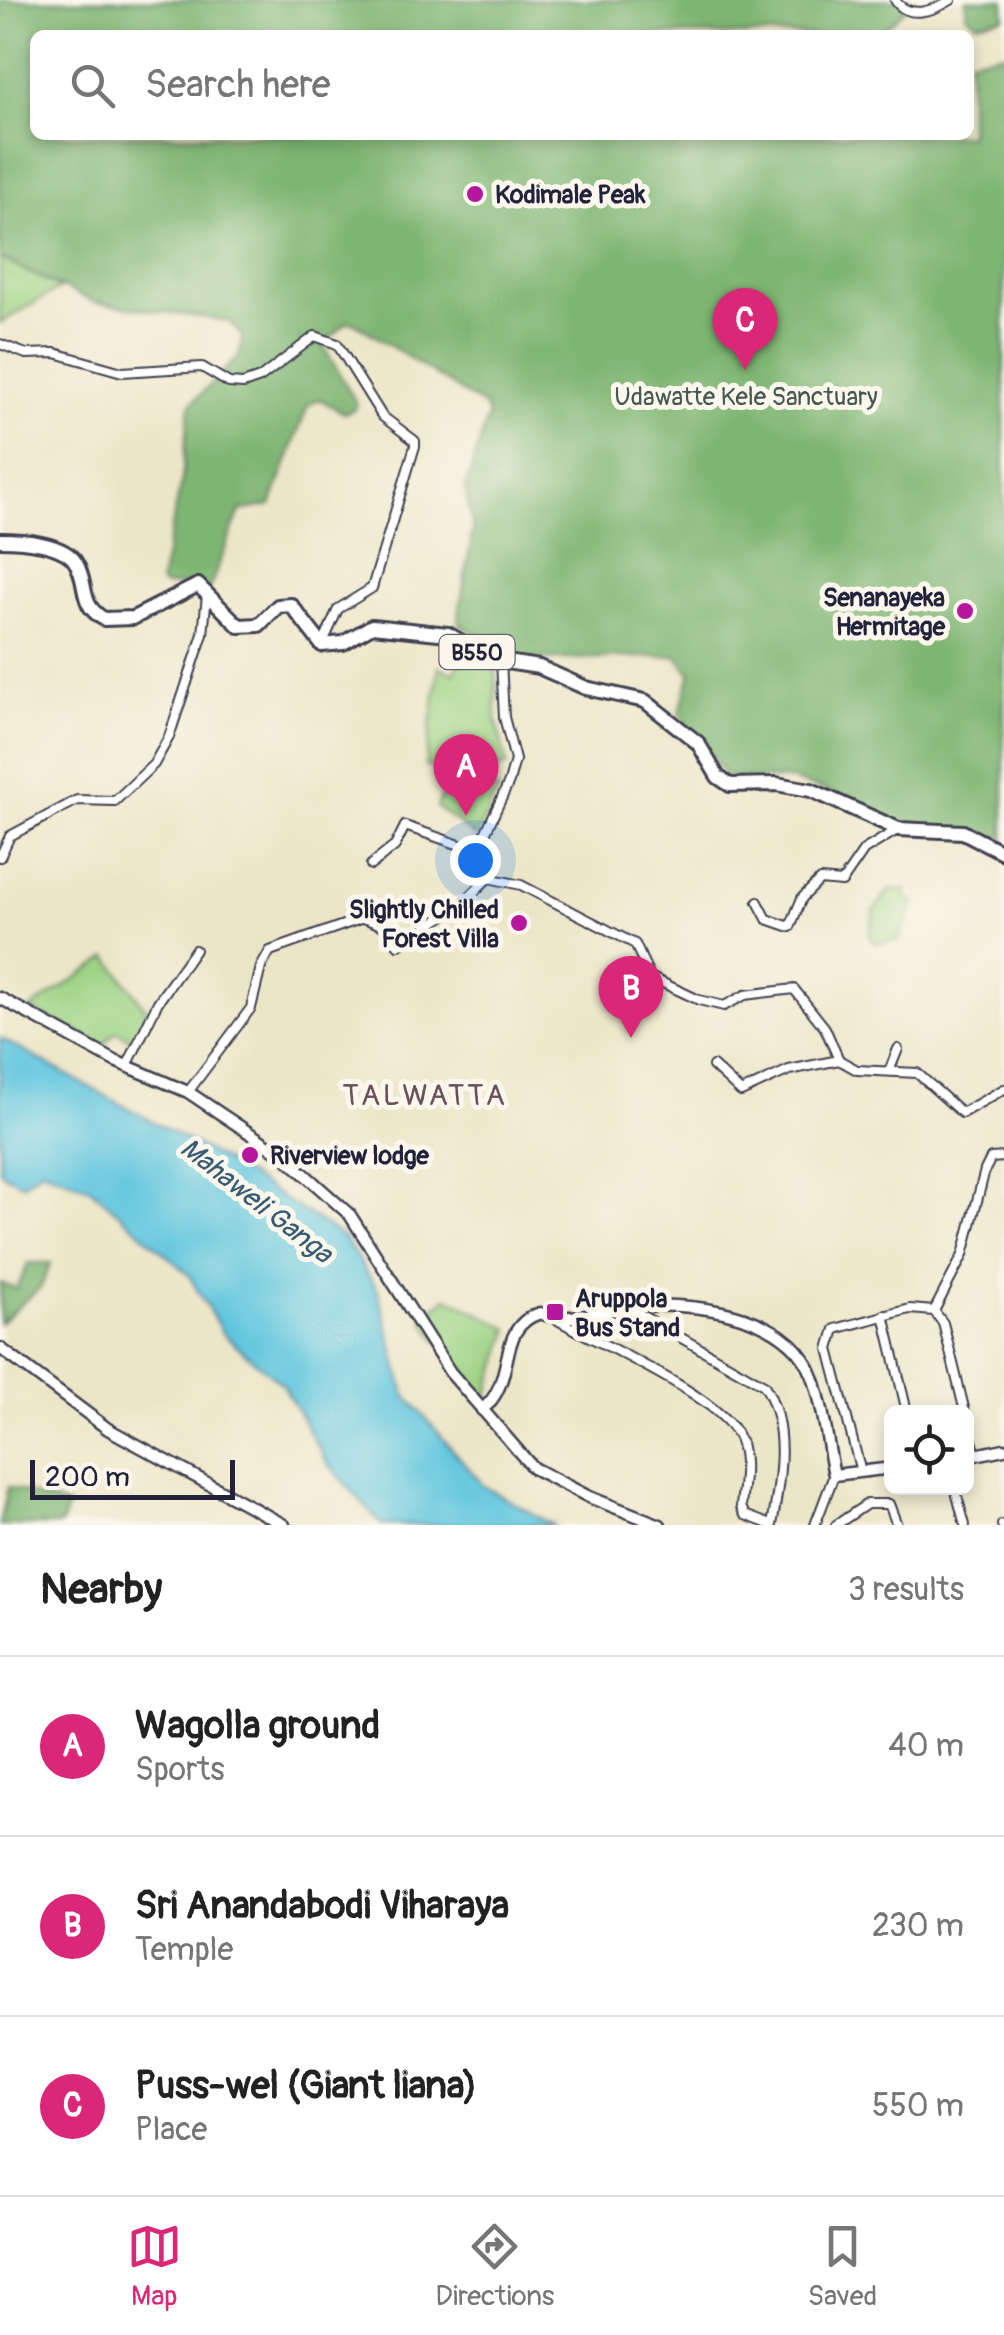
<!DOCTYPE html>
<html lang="en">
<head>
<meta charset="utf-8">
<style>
	:root { --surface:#fff; --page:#f6f6f6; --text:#222; --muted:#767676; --line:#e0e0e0; --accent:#db2777 }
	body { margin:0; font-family:Pangolin,sans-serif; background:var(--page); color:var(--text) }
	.controls { position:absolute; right:30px; bottom:30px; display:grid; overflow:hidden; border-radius:15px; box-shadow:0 5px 15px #0003 }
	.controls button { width:90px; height:90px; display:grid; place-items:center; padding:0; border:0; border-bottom:2px solid var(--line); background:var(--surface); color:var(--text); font:50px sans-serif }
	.scale { position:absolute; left:30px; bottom:25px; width:205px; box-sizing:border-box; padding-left:10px; border:5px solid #22223b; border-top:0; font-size:28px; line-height:35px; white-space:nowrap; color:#22223b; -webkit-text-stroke:8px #fbf7ec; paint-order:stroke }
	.you { position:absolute; left:475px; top:860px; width:35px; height:35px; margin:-25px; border:8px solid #fff; border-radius:50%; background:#1a73e8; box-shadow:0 0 0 15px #1a73e833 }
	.badge { display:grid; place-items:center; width:65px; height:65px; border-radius:50%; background:var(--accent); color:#fff; font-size:32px; font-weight:700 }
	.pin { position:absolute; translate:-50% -82px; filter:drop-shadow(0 2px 5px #0008) }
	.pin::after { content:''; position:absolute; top:52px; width:35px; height:30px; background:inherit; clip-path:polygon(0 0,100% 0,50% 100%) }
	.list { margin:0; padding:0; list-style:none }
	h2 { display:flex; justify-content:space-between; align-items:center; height:130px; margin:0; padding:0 40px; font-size:42px }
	h2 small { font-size:32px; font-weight:400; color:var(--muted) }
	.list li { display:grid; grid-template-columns:65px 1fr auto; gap:30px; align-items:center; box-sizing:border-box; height:180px; padding:0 40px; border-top:2px solid var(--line) }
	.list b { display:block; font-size:38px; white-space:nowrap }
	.list p { margin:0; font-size:32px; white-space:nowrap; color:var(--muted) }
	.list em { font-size:32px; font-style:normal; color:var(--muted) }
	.icon { flex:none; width:55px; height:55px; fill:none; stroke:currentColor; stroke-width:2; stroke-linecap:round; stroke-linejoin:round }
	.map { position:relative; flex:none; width:1004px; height:1525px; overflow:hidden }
	.search { position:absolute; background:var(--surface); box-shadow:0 5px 15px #0003; left:30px; right:30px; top:30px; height:110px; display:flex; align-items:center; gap:25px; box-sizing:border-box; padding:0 35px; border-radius:15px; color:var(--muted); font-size:38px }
	.sheet { height:670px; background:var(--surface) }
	nav { display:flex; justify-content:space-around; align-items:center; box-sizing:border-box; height:140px; border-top:2px solid var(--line); background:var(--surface); font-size:28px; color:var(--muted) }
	nav a { display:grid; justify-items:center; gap:5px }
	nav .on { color:var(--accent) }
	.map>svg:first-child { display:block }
</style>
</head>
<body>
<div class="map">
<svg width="1004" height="1525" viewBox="0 0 1004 1525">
	<rect width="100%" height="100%" fill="#fbf7ec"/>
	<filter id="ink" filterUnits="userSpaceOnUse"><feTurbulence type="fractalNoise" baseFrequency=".01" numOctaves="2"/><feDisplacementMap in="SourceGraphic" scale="20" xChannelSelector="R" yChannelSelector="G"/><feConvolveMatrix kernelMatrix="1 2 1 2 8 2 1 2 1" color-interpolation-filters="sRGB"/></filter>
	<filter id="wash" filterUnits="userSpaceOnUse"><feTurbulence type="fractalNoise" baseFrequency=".0048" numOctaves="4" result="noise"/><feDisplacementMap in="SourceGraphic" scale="40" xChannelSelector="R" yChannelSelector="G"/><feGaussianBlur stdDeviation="2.25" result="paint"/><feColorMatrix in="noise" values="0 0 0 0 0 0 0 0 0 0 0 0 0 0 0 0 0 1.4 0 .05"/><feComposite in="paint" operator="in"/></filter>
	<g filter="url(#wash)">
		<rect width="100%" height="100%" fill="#ece6c8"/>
		<!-- green -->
		<g fill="#9dd384" stroke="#607a60" stroke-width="2.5">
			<polygon points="0,258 60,288 0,323"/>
			<polygon points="463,655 496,671 496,718 507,765 473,778 425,766 439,667 454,673"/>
			<polygon points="447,782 470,782 499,790 476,837 437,807"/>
			<polygon points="890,889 906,890 906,897 914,902 899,940 874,943 869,937 874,911"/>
			<polygon points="108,957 148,1012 135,1042 116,1031 103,1045 30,1009"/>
			<polygon points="448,1297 509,1329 486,1400 480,1401 424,1321 424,1316"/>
		</g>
		<!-- forest -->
		<g fill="#7eb572" stroke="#506c56" stroke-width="2.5">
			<path d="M0,0H915L878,35H35V135H969V59L1004,53V853L992,844L886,822L837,794L791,780L726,777L679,714L691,673L676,656L527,660C501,655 487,635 462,627L458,620L473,529L465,489L488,416L485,407L355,323L347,322L323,345L357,404L353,410L344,413L319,399L308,405L271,505L240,511L208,592L198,585L164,586L160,582L182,479L190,405L240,355L242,335L228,321L94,302L0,258Z"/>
			<polygon points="1004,0 1004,17 977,23 966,14 966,0"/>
			<polygon points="28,1263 51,1263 41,1287 0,1323 0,1283 17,1289"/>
			<polygon points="8,1487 68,1506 61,1525 0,1525"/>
		</g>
		<!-- water -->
		<polygon fill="#60c6de" stroke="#41748c" stroke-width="2.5" points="0,1038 232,1165 344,1238 378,1290 405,1394 484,1486 553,1525 382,1525 326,1461 283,1385 223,1334 188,1274 90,1188 42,1169 23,1184 0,1172"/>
	</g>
	<g filter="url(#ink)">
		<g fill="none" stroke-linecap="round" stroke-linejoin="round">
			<defs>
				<g id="minor">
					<path d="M895,0C908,20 933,11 951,0"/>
					<polyline points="0,344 26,354 55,353 122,372 202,367 229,383 243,384 260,378 315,336 337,344 382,416 415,441 415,446 372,588 338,609 322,645"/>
					<polyline points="0,857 10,836 77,800 115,801 154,764 169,737 203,634 207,595"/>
					<polyline points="371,865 395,846 405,826 477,851"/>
					<polyline points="488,878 521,885 635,944 650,977 699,1000 724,1006 745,995 794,989 825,1028 839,1060"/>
					<polyline points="758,902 767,919 790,927 802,898 820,880 842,882 864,850 897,830"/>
					<polyline points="127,1066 158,1002 195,950"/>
					<polyline points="713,1066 741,1092 789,1070 839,1060 857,1070 917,1073 962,1113 1004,1089"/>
					<polyline points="890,1069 898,1049"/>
					<polyline points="188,1092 251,1008 261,967 270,951 363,918 382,925 398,945 461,905 488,878 477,851 509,782 515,760 504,717 501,661"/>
					<path d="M627,1307L764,1385C790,1425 780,1481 772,1525"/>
					<polyline points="934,1311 963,1255 985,1170 991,1158 1004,1157"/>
					<polyline points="884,1315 907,1412"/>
					<path d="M556,1319C598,1344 720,1395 739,1438C748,1460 743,1484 741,1507L745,1515L771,1525"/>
					<polyline points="966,1418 976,1455"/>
					<polyline points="861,1472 829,1349 835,1329 910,1309 934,1311 943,1323 965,1412"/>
					<polyline points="955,1488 965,1525"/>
					<polyline points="815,1525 834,1475"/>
					<polyline points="836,1525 867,1504 889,1504 897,1525"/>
					<polyline points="1002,1525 1004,1525"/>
				</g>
				<g id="tertiary">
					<polyline points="0,998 115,1061 188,1092 284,1156 350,1215 450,1372 533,1468 589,1497 660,1525"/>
					<polyline points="0,1348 108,1429 284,1525"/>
					<path d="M482,1410C519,1379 494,1328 540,1313C568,1324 600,1310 630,1307C689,1301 789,1311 813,1377C824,1407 827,1443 834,1475L892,1468"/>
					<polyline points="966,1457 1004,1449"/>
				</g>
				<path id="primary" d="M0,540C21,540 65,543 76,563C89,585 78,604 104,619L133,618L198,585L239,626L259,625L278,606L291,605L322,645L343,643L372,626L448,634L493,660L539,667L586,688L645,701L698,743L718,777L730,785L776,784L811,790L898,829L963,832L1004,853"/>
			</defs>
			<!-- minor casing -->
			<use href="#minor" stroke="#403f50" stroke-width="12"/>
			<!-- tertiary casing -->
			<use href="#tertiary" stroke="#403f50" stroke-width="15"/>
			<!-- primary casing -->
			<use href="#primary" stroke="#403f50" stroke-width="18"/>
			<!-- minor -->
			<use href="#minor" stroke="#fff" stroke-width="8"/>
			<!-- tertiary -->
			<use href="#tertiary" stroke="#fff" stroke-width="10"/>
			<!-- primary -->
			<use href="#primary" stroke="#fff" stroke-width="12"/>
		</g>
	</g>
	<!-- markers -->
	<g fill="#b5179e" stroke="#fbf7ec" stroke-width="4">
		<circle cx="475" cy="194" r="10"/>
		<circle cx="965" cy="611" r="10"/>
		<circle cx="519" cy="923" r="10"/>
		<circle cx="250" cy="1155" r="10"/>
		<rect x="545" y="1302" width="20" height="20" rx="5"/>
	</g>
	<g text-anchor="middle" stroke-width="10" stroke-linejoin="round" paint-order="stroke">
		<!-- shield labels -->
		<rect fill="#fbf7ec" stroke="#636270" stroke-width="2.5" x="439.5" y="635" width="75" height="34" rx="8"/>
		<g font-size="22" font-weight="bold" fill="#22223b">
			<text x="477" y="660">B550</text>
		</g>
		<!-- poi labels -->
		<g font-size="25" font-weight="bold" fill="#22223b" stroke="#fbf7ec" text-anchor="start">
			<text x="495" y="203">Kodimale Peak</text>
			<text x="945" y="606" text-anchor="end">Senanayeka<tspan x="945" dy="29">Hermitage</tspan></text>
			<text x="499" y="918" text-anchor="end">Slightly Chilled<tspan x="499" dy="29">Forest Villa</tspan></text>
			<text x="270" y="1164">Riverview lodge</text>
			<text x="575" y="1307">Aruppola<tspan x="575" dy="29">Bus Stand</tspan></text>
		</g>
		<!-- park labels -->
		<g font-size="25" fill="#475751" stroke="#fbf7ec">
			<text x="746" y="405">Udawatte Kele Sanctuary</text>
		</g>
		<!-- water labels -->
		<g font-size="28" font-style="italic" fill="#385b74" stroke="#fbf7ec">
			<text transform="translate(257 1200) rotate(38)" y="10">Mahaweli Ganga</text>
		</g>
		<!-- quarter labels -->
		<g font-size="30" letter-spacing="2.5" fill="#69515a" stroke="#fbf7ec">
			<text x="425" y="1105">TALWATTA</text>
		</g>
	</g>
</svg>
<div class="controls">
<button><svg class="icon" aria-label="locate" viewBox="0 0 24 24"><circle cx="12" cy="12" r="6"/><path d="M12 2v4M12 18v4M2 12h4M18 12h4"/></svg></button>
</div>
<div class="scale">200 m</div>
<div class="you"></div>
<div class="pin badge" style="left:466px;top:816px">A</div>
<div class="pin badge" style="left:631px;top:1038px">B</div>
<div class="pin badge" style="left:745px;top:370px">C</div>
<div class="search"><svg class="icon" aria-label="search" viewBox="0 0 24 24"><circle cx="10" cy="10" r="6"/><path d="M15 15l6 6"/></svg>Search here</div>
</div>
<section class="sheet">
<h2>Nearby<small>3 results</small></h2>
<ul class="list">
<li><span class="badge">A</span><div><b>Wagolla ground</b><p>Sports</p></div><em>40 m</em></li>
<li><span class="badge">B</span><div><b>Sri Anandabodi Viharaya</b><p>Temple</p></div><em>230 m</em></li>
<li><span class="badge">C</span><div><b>Puss-wel (Giant liana)</b><p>Place</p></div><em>550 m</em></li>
</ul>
</section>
<nav>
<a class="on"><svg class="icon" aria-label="map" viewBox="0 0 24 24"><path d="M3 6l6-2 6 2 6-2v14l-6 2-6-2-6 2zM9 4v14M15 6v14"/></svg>Map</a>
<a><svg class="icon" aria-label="directions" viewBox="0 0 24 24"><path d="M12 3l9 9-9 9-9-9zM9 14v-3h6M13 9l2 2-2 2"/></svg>Directions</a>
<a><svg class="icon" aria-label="saved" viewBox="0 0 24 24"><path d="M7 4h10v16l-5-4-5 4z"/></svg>Saved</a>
</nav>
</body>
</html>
